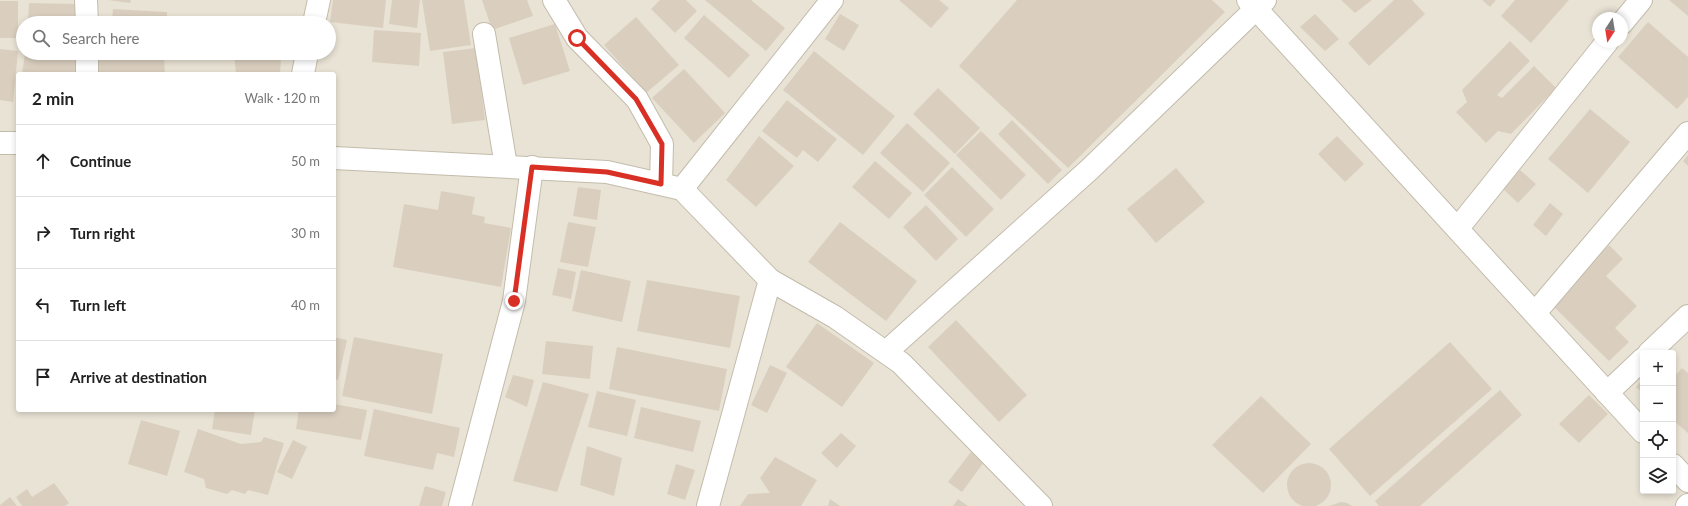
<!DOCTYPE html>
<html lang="en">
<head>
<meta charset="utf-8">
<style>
	:root { --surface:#fff; --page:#f2f2f2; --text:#222; --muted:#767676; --line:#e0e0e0 }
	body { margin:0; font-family:Lato,sans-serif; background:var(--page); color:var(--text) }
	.controls { position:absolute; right:12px; bottom:12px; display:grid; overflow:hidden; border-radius:4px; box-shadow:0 2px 6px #0003 }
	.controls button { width:36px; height:36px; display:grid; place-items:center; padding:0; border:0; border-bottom:1px solid var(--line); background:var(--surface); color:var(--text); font:20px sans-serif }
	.compass { position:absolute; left:1592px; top:12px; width:36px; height:36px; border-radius:50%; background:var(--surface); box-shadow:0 2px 6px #0003; rotate:192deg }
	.stop { position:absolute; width:12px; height:12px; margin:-9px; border:3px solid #d93025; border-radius:50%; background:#fff }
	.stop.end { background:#d93025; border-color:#fff; box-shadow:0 1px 4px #0008 }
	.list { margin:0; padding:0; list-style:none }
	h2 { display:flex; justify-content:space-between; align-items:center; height:52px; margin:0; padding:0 16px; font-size:17px }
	h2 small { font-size:13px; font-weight:400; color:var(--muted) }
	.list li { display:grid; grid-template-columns:26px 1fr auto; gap:12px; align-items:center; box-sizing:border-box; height:72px; padding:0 16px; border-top:1px solid var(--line) }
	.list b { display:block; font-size:15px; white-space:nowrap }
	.list em { font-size:13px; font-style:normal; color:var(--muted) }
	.icon { flex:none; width:22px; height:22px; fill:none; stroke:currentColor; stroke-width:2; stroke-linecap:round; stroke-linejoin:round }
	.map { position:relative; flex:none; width:1688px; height:506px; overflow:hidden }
	.search { position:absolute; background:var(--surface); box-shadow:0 2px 6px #0003; left:16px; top:16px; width:320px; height:44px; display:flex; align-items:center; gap:10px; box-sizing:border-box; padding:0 14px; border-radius:22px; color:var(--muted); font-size:15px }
	.panel { position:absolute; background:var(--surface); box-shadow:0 2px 6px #0003; left:16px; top:72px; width:320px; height:340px; border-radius:4px }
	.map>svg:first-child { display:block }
</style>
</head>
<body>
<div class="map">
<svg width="1688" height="506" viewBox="0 0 1688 506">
	<rect width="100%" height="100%" fill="#f4f1e7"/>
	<!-- residential -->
	<path fill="#e9e3d5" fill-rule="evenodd" d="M0,0H1688V506H0ZM1598,18H1622V42H1598ZM23,23H329V53H23ZM18,74H334V410H18ZM1643,353H1673V491H1643Z"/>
	<!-- building -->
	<g fill="#dacfbf">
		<polygon points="108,0 131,0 130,3"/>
		<polygon points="333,0 386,0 383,28 330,22"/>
		<polygon points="392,0 420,0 417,28 389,24"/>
		<polygon points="422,0 464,0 471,45 430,51"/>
		<polygon points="482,0 527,0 533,16 492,30"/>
		<polygon points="660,0 686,0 697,11 675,33 651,9"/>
		<polygon points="705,0 751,0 785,28 766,51"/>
		<polygon points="899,0 939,0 949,8 931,28"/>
		<polygon points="1017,0 1212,0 1225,12 1068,168 959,66"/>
		<polygon points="1341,0 1372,0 1355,13"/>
		<polygon points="1394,0 1412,0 1425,14 1369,66 1348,43"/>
		<polygon points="1482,0 1496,0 1490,7"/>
		<polygon points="1515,0 1569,0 1531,43 1501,16"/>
		<polygon points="1669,0 1688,0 1688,16"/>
		<rect x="0" y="1" width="18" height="37"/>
		<polygon points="29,3 77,4 77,23 28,23"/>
		<polygon points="113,9 167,12 167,23 105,23 112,20"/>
		<polygon points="840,14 859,25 844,51 825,39"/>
		<polygon points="1315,14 1339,39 1325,51 1300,27"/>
		<polygon points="704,15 750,55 729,78 684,38"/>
		<polygon points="636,17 679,65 646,93 604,45"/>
		<polygon points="1648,22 1688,57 1688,97 1677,109 1618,57"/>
		<polygon points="555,24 570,71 523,85 509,38"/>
		<polygon points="374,30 421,33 419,66 372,62"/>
		<polygon points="1510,41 1530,61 1497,95 1502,98 1534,66 1556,88 1511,134 1498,131 1486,143 1456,112 1467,102 1462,90"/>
		<polygon points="476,48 485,120 452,124 443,52"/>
		<polygon points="0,49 18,51 13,102 0,100"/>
		<polygon points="814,51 895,116 863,155 783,90"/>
		<polygon points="25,53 78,53 75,74 22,74"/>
		<polygon points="234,53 294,53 294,58 281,60 280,74 236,74"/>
		<polygon points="99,57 164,57 165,74 99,74"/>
		<polygon points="684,69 725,113 694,143 652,98"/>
		<polygon points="938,88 980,128 955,154 913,114"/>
		<polygon points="787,100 837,139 818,162 803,150 797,158 762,131"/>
		<polygon points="1590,109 1630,142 1588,193 1548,159"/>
		<polygon points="1012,120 1062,170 1048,184 998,134"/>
		<polygon points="907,123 950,163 923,192 880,153"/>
		<polygon points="981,131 1026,175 1001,200 956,155"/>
		<polygon points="759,136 794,166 756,207 726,180"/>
		<polygon points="1337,136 1364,164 1345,182 1318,154"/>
		<polygon points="1688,155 1688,166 1683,161"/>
		<polygon points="875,161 912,193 889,219 852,187"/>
		<polygon points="952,167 994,209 966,237 924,195"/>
		<polygon points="1176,168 1205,202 1156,243 1127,209"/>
		<polygon points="1520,170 1536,184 1518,203 1503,189"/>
		<polygon points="578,187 601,190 597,220 573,216"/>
		<polygon points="441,191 475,197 472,214 485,217 484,223 511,228 501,287 393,267 404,204 438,210"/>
		<polygon points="1550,203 1563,214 1546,236 1533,225"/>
		<polygon points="926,205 958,239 936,261 903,227"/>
		<polygon points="568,222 596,227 588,267 560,262"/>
		<polygon points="840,222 917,281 886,321 808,262"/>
		<polygon points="1609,245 1623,259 1606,276 1637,306 1615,328 1629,342 1609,361 1551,304"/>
		<polygon points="558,268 576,272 571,299 552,295"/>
		<polygon points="581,270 631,281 622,322 572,311"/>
		<polygon points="647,280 740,296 730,348 637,331"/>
		<polygon points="956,320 1027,395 999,422 928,347"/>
		<polygon points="817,323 874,363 842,407 786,367"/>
		<polygon points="334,337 347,340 338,380 334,379"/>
		<polygon points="354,337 443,354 432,414 342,396"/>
		<polygon points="546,341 593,346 590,379 542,374"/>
		<polygon points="1450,342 1492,389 1370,496 1329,449"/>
		<polygon points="617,347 727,369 719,411 609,389"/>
		<polygon points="770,365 787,373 767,413 751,405"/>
		<polygon points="1682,368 1688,373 1688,433 1673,420 1673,370 1677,374"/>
		<polygon points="513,375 534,380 527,407 505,397"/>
		<polygon points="1643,379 1643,393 1636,387"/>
		<polygon points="543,382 589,394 557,492 513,481"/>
		<polygon points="1500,390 1522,415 1420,506 1379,506 1375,501"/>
		<polygon points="597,391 636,400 627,436 588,427"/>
		<polygon points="1589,395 1608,414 1579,443 1559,424"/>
		<polygon points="1261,396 1311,444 1263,493 1212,445"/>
		<polygon points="334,404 367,410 361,440 296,429 299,410 334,410"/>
		<polygon points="641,407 701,421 693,452 634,438"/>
		<polygon points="374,409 460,428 454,457 437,453 433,470 364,456"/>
		<polygon points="215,410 255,410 251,435 212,429"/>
		<polygon points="141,420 180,431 167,476 128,464"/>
		<polygon points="198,429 241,444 261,442 264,437 284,443 268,495 248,490 245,494 232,490 227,494 206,488 204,479 184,472"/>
		<polygon points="841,433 856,446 837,468 821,453"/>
		<polygon points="293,440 307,447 292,479 277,472"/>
		<polygon points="587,446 622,458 614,496 580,485"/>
		<polygon points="971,452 984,462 962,492 948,482"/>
		<polygon points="775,457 817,480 801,506 740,506 748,494 770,493 760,478"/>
		<circle cx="1309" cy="485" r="22"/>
		<polygon points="676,464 695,470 685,500 667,494"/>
		<polygon points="54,483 69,503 65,506 22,506 16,497 27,489 32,497"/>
		<polygon points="425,486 446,492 442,506 419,506"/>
		<polygon points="10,497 17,506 0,506 0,505"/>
		<polygon points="830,499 840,506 828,506"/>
		<polygon points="958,499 968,506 953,506"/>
		<polygon points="1341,502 1347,503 1352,506 1329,506"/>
	</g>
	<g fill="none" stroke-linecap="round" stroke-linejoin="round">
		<defs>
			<g id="minor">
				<polyline points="86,0 87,23"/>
				<polyline points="554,0 577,38 637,99 662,144 661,184"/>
				<polyline points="1248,0 1643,432"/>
				<polyline points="314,23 319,0"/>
				<polyline points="1622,23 1641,0"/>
				<polyline points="484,34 506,166"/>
				<polyline points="87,53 87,74"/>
				<polyline points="303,74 307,53"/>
				<polyline points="0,143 18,143"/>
				<polyline points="334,158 607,172 682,189 770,280 835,317 901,363 1041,506"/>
				<polyline points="682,189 832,0"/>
				<polyline points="1458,228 1607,42"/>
				<polyline points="1535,313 1688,133"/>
				<polyline points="886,352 1090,169 1265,0"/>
				<polyline points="1649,353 1688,316"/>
				<polyline points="1607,393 1643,359"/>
				<polyline points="1673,465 1688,481"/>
				<polyline points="460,506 514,301 532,167"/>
				<polyline points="708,506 770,280"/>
				<polyline points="1687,506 1688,505"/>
			</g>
		</defs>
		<!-- minor casing -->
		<use href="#minor" stroke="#c3bcac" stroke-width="24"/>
		<!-- minor -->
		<use href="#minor" stroke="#fff" stroke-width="22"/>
	</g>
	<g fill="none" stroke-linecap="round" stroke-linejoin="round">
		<!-- route -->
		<polyline stroke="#d93025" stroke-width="5" points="514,301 532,167 607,172 661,184 662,144 636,99 577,38"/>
	</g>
</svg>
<div class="controls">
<button>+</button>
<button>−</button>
<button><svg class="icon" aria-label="locate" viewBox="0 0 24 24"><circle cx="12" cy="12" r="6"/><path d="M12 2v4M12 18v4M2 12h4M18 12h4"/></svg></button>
<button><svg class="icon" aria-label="layers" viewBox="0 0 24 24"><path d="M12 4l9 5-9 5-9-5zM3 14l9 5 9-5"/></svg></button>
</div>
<svg class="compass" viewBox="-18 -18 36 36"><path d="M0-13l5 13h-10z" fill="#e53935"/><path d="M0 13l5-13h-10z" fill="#767676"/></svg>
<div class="stop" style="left:577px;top:38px"></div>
<div class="stop end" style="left:514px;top:301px"></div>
<div class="search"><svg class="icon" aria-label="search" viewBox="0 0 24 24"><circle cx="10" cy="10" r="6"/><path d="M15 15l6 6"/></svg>Search here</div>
<section class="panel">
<h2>2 min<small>Walk · 120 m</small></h2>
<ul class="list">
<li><svg class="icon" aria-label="ahead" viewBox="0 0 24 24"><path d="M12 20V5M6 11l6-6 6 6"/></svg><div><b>Continue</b></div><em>50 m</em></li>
<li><svg class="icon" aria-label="right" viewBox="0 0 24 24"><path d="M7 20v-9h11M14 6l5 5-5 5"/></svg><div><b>Turn right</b></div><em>30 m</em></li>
<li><svg class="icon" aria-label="left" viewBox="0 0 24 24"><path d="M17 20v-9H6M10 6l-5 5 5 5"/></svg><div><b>Turn left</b></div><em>40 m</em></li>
<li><svg class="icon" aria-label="arrive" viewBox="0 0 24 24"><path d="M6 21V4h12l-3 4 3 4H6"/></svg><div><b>Arrive at destination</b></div></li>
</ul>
</section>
</div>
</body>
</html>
